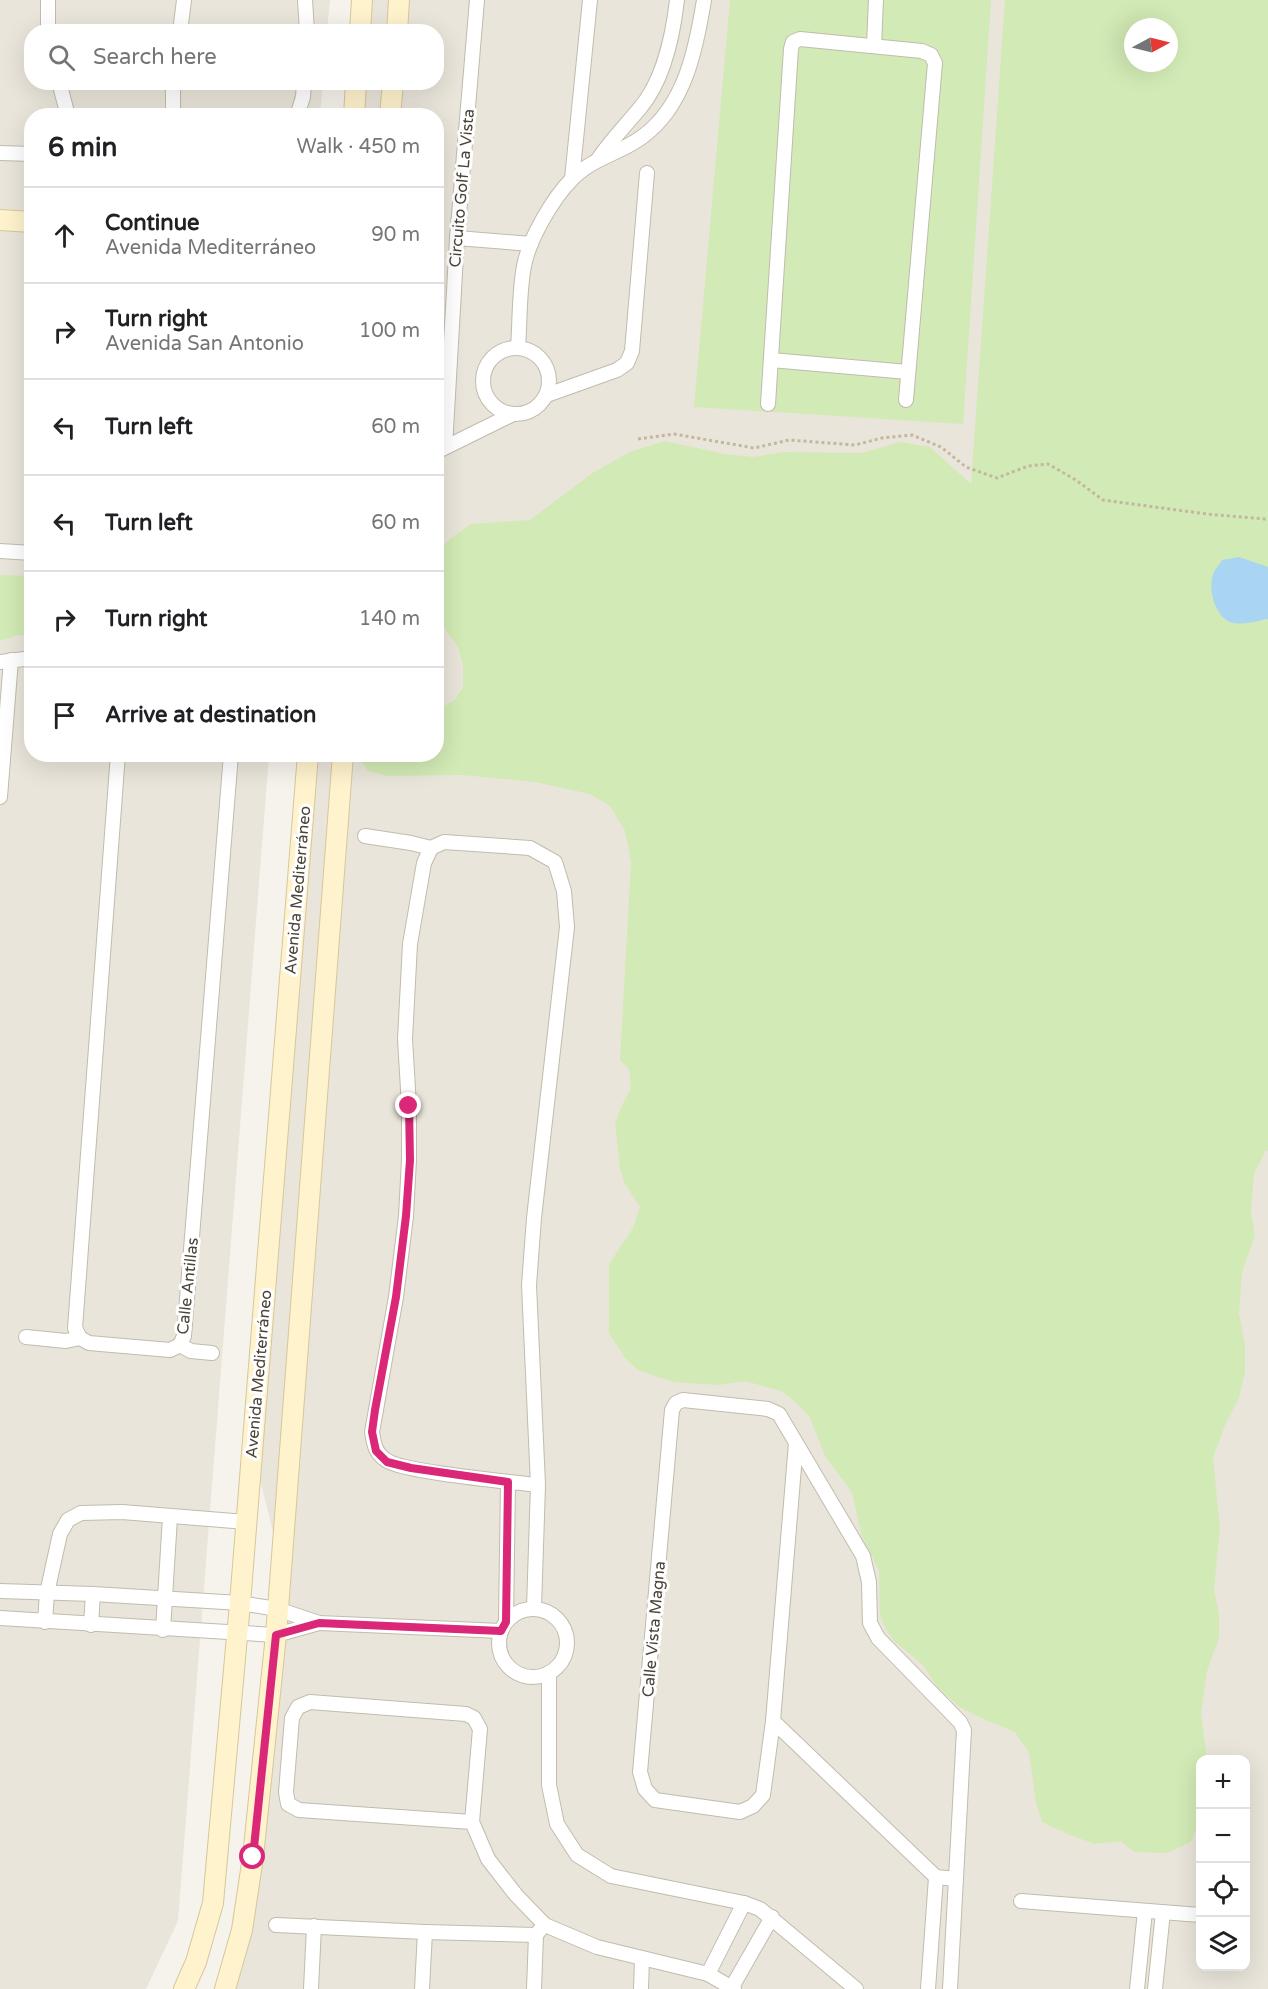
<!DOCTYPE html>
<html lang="en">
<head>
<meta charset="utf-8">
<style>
	:root { --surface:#fff; --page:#f6f6f6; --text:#202124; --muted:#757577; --line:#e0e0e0 }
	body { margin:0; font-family:"Varela Round",sans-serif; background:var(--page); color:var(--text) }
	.controls { position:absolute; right:18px; bottom:18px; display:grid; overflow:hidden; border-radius:12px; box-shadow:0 6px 24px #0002 }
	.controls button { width:54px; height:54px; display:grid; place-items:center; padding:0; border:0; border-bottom:2px solid var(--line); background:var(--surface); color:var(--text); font:30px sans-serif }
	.compass { position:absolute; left:1124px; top:18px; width:54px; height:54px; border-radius:50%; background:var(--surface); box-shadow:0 6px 24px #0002; rotate:83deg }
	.stop { position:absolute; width:18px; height:18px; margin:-14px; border:4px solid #db2777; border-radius:50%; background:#fff }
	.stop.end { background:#db2777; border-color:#fff; box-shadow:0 2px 6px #0008 }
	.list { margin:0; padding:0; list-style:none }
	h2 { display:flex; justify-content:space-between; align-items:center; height:78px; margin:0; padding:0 24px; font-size:26px }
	h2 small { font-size:20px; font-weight:400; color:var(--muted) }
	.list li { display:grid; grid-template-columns:39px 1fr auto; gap:18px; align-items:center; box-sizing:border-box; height:96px; padding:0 24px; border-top:2px solid var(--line) }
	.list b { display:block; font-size:22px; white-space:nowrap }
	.list p { margin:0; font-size:20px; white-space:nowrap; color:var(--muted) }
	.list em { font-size:20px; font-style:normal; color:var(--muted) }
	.icon { flex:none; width:33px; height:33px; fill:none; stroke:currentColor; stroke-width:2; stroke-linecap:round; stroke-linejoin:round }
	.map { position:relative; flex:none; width:1268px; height:1989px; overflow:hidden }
	.search { position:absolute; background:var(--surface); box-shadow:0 6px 24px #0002; left:24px; top:24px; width:420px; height:66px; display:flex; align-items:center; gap:15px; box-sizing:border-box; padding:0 21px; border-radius:24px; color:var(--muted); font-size:22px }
	.panel { position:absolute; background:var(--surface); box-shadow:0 6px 24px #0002; left:24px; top:108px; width:420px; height:654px; border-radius:24px }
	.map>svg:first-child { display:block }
</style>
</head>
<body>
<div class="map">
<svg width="1268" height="1989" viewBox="0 0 1268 1989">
	<rect width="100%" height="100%" fill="#f6f3ec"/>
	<!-- residential -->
	<g fill="#eae5da" fill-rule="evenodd">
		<polygon points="0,0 330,0 327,31 32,32 32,82 323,83 320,115 32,116 32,754 269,755 178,1921 146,1989 0,1989"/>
		<path d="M368,0H1268V1989H221L288,1590L244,1418L301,755L436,754V116L357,115L360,83L436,82V32L365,31ZM1133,27H1169V63H1133ZM1200,1760H1246V1966H1200Z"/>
	</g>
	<!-- green -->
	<g fill="#d2eab5" fill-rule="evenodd">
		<polygon points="730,0 991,0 963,424 694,407"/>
		<path d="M1005,0H1268V1151L1266,1150L1254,1173L1251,1211L1255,1236L1242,1272L1239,1313L1245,1346V1372L1239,1398L1225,1425L1213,1458L1220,1528L1214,1589L1219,1615V1638L1207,1671L1201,1713L1207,1759L1200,1760V1821L1191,1842L1167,1853L1134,1852L1121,1841L1095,1844L1070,1835L1042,1822L1036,1802L1029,1753L1015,1732L981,1718L961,1708L938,1688L923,1665L894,1641L886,1629L880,1616L879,1570L862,1537L852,1492L826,1458L810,1418L798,1404L781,1391L745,1381L719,1385L673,1382L638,1370L625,1358L609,1333V1264L633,1228L640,1207L625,1184L620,1169L615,1124L620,1109L631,1088L629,1069L620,1060L631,862L625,831L610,806L590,794L535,782L462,775L388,776L368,771L359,758V755L436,754L437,710L455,700L463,687V666L458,647L440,622L437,608V559L441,547L455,535L471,524L530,520L594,472L630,452L665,441L725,454L753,457L783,452L862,453L900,442L930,447L971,484ZM1133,27H1169V63H1133Z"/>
		<polygon points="0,575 31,576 31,635 18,635 0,641"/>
	</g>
	<!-- water -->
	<path fill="#a9d4f2" d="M1239,557L1268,567V619C1257,621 1242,626 1230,622C1214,615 1207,586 1214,572C1216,568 1220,564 1222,560Z"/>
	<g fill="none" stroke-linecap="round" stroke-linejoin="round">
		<defs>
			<g id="street">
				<polyline points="48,0 48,32"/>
				<polyline points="305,0 307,32"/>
				<polyline points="180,32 184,0"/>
				<polyline points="874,46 876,0"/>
				<polyline points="59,82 68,116"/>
				<polyline points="173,116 173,82"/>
				<polyline points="297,116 303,97 304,82"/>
				<polyline points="0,153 32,154"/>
				<path d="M599,158C611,140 626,125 640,108C663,81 673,35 677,0"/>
				<polyline points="572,179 590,0"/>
				<polyline points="457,238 531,244"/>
				<circle cx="516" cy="381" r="33"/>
				<path d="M518,348C520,321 519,292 524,266C529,239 553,198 572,179C592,158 619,154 642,137C685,106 696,49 704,0"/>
				<polyline points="771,360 908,372"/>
				<polyline points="547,395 617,370 627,363 632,351 647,173"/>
				<polyline points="768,404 791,49 793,42 800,39 922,51 931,55 935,63 906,400"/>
				<polyline points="445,447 457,238 477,0"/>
				<polyline points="438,451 511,415"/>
				<polyline points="0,551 32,553"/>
				<polyline points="0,662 32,658"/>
				<polyline points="118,754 75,1328 80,1338 89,1343 170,1350 180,1345 184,1336 231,754"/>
				<polyline points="0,797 11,660"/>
				<polyline points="365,836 411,843 431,848"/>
				<polyline points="26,1337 66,1341 80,1338"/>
				<polyline points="180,1345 191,1351 212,1353"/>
				<polyline points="796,1443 773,1721 763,1795 753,1806 740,1812 655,1800 645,1789 640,1772 672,1410 676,1403 683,1400 768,1409 779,1414 863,1556 869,1582 870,1623 878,1638 960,1722 964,1730 950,1989"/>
				<polyline points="0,1591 93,1594 240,1603 277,1609 319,1623 501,1631"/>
				<path d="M534,1608L538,1485L529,1285L534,1218L567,927L564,891L555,862L530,848L444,842L431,848L424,863L410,944L405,1039L409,1106V1160L406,1216L396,1297L372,1432C374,1444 375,1453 386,1460C401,1472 513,1482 538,1485"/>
				<circle cx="533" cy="1643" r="34"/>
				<polyline points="0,1618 276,1635 319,1623"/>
				<polyline points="45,1622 47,1593 60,1534 68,1520 81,1513 122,1512 246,1522"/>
				<polyline points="506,1622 508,1482"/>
				<polyline points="91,1625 93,1594"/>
				<polyline points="163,1630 170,1517"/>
				<polyline points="549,1673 549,1785 557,1824 577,1855 611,1876 744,1903 760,1909 856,1989"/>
				<polyline points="773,1721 936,1877 956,1879"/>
				<polyline points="472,1822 299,1810 288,1804 286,1792 292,1718 298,1707 310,1702 466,1714 474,1718 480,1729 472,1822 488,1859 516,1895 545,1925 597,1947 708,1974 734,1989"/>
				<polyline points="1021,1901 1200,1915"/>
				<polyline points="276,1925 425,1932 536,1935"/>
				<polyline points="708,1974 744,1903"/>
				<polyline points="732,1987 772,1917"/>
				<polyline points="311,1989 314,1926"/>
				<polyline points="422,1989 425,1932"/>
				<polyline points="534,1989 536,1935 540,1930"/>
				<polyline points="641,1989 642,1959"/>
				<polyline points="928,1989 936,1877"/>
				<polyline points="1137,1989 1145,1911"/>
				<polyline points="1155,1989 1163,1912"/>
			</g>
			<g id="secondary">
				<polyline points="360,32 362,0"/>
				<polyline points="397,32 399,0"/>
				<polyline points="354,116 356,82"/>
				<polyline points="390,116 393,82"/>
				<polyline points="0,220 32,222"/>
				<polyline points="184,1989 196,1962 213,1903 240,1603 308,754"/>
				<polyline points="225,1989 242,1930 253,1857 276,1635 343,754"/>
			</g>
		</defs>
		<!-- street casing -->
		<use href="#street" stroke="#c2bbae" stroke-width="16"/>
		<!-- secondary casing -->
		<use href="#secondary" stroke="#d6c79b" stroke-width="22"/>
		<!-- path -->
		<polyline stroke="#c4b79f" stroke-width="3" stroke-dasharray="3 3" stroke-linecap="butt" points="638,439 674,434 754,448 789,440 855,445 882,438 912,435 941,447 966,467 997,478 1028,466 1048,464 1076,480 1103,500 1207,514 1265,519 1268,518"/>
		<!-- street -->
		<use href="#street" stroke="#fff" stroke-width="14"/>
		<!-- secondary -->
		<use href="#secondary" stroke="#fff3cd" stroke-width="20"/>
	</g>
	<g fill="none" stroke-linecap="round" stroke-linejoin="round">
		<!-- route -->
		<polyline stroke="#db2777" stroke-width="8" points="253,1857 276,1635 319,1623 501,1631 506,1622 508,1482 411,1468 387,1462 376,1451 372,1432 375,1410 396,1297 406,1216 410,1160 409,1106"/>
	</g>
	<g text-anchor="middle" stroke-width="6" stroke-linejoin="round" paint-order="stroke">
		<!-- street labels -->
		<g font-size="16" fill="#4b4439" stroke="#fff">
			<text transform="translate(461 188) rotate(-85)" y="6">Circuito Golf La Vista</text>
			<text transform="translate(297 890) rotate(-85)" y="6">Avenida Mediterráneo</text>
			<text transform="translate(187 1286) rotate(-84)" y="6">Calle Antillas</text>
			<text transform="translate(258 1374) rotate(-85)" y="6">Avenida Mediterráneo</text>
			<text transform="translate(653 1629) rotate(-85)" y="6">Calle Vista Magna</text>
		</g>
	</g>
</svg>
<div class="controls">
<button>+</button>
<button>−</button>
<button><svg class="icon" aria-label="locate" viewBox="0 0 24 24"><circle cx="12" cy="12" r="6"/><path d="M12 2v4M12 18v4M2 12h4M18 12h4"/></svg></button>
<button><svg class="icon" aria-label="layers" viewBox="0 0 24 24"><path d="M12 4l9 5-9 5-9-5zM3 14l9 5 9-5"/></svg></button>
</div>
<svg class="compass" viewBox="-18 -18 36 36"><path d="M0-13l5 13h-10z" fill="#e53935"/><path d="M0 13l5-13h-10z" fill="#757577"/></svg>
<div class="stop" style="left:253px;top:1857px"></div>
<div class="stop end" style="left:409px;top:1106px"></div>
<div class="search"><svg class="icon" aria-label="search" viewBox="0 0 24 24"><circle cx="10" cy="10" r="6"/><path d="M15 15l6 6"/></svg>Search here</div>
<section class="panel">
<h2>6 min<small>Walk · 450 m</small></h2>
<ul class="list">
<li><svg class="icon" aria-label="ahead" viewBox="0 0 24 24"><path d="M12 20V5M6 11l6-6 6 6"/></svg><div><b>Continue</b><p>Avenida Mediterráneo</p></div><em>90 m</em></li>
<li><svg class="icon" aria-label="right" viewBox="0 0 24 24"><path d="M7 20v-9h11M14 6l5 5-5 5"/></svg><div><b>Turn right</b><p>Avenida San Antonio</p></div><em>100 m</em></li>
<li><svg class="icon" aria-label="left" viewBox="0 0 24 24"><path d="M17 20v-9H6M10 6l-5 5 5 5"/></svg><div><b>Turn left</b></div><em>60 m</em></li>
<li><svg class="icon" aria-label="left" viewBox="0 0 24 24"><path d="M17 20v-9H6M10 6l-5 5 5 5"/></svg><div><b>Turn left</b></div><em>60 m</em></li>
<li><svg class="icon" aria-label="right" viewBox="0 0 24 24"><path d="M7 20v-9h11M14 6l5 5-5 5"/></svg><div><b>Turn right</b></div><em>140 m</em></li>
<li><svg class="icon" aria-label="arrive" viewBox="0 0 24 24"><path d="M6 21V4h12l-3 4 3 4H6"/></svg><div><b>Arrive at destination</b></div></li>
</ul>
</section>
</div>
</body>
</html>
